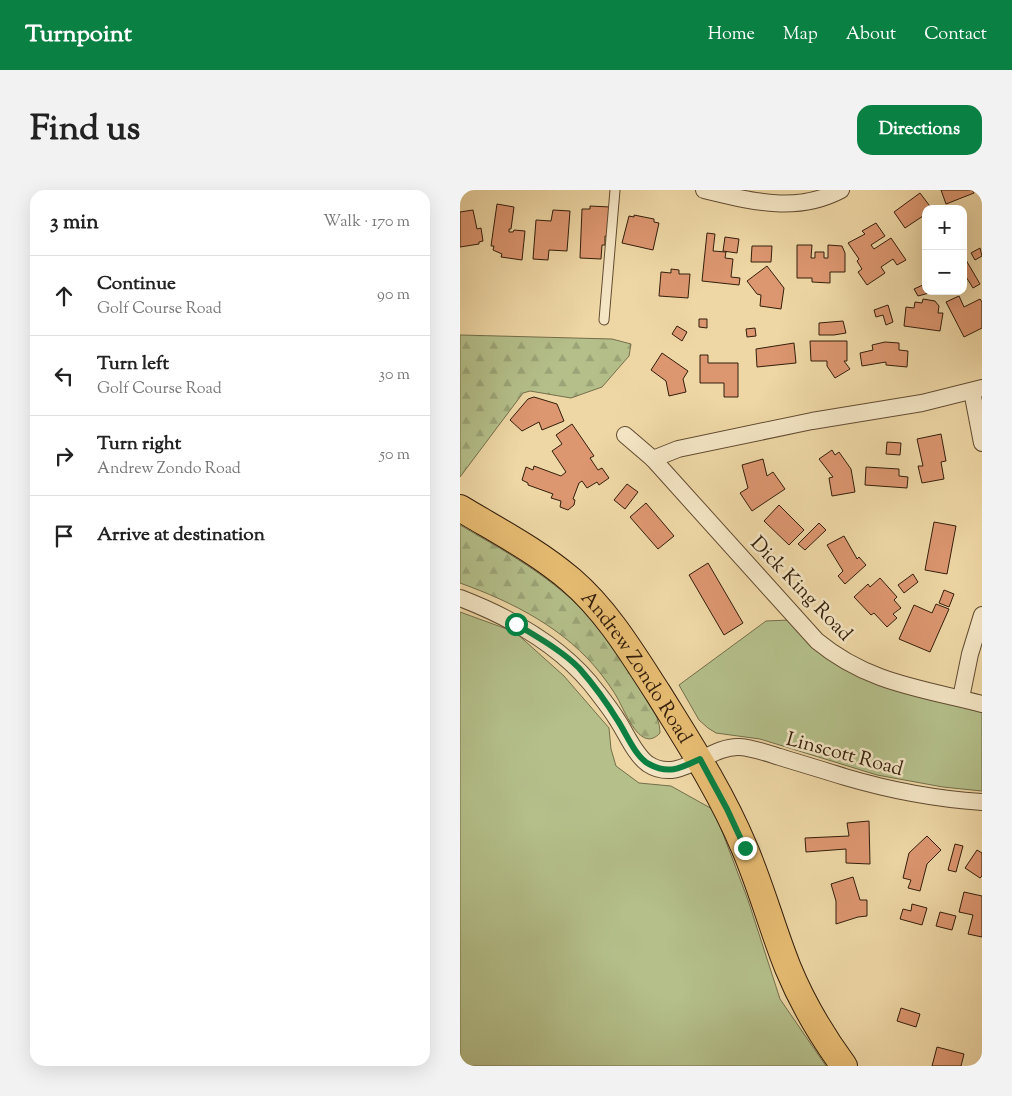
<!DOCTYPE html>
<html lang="en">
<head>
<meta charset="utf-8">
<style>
	:root { --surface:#fff; --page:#f2f2f2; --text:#222; --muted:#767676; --line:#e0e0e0; --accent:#0b8043 }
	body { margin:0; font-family:"Sorts Mill Goudy",serif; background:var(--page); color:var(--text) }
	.controls { position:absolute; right:15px; top:15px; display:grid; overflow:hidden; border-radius:10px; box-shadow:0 5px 20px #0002 }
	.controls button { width:45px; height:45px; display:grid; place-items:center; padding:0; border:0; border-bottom:1px solid var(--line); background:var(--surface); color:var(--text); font:25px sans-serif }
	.stop { position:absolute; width:15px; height:15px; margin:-11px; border:4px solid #0b8043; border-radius:50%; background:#fff }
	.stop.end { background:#0b8043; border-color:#fff; box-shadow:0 1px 5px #0008 }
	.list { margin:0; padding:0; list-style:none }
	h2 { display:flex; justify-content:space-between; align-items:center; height:65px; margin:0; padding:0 20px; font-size:21px }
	h2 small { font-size:16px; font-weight:400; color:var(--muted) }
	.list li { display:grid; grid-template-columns:32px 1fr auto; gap:15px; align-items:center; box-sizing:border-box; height:80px; padding:0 20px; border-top:1px solid var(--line) }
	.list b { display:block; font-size:19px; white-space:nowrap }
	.list p { margin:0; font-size:16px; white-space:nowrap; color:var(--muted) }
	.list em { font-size:16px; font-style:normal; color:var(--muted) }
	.icon { flex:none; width:28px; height:28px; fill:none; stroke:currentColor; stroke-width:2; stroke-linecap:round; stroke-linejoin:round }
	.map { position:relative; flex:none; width:522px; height:876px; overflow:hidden; border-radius:15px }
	header { display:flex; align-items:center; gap:30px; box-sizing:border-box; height:70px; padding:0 25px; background:var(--accent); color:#fff }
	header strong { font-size:24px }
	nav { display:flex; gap:28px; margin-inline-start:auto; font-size:18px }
	.intro { display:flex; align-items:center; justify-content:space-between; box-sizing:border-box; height:120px; padding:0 30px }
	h1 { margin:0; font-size:35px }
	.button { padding:12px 22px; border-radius:15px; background:var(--accent); color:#fff; font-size:18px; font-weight:700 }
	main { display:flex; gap:30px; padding:0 30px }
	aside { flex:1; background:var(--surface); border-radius:15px; box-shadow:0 5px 20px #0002 }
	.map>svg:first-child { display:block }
</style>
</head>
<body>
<header>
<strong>Turnpoint</strong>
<nav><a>Home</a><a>Map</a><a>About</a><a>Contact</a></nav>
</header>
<div class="intro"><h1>Find us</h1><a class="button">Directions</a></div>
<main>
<aside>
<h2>3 min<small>Walk · 170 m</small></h2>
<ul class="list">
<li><svg class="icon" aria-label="ahead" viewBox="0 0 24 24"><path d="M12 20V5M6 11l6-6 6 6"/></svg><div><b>Continue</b><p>Golf Course Road</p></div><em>90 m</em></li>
<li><svg class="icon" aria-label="left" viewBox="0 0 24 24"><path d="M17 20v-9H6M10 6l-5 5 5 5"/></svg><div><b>Turn left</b><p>Golf Course Road</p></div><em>30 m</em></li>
<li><svg class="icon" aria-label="right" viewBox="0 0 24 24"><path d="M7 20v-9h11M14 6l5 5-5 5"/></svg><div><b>Turn right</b><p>Andrew Zondo Road</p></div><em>50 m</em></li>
<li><svg class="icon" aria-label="arrive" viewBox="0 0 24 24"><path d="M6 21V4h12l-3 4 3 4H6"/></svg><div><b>Arrive at destination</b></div></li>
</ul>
</aside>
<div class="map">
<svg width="522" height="876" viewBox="0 0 522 876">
	<defs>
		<pattern id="forest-firs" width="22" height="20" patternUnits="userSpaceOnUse" patternTransform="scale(1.25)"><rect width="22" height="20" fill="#b4bf8a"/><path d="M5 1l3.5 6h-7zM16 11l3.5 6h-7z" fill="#9ba476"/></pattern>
	</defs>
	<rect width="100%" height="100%" fill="#eed7a5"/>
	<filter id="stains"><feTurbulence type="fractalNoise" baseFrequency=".004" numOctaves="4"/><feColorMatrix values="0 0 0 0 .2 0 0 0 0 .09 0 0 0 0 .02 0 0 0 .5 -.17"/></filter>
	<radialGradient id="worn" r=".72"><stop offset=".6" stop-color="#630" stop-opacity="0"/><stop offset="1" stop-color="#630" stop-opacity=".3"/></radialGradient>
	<!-- green -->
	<g fill="#b4bf8a" stroke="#746e4a">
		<polygon points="0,422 55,442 104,486 149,538 151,559 156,576 179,593 211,596 254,620 288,710 320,809 366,876 0,876"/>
		<polygon points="329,430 357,458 522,520 522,601 483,597 417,585 300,549 256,543 248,538 239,530 219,495 306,431"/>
	</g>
	<!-- forest -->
	<g fill="url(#forest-firs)" stroke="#746e4a">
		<polygon points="0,145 152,149 171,154 169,166 142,197 111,208 70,201 63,203 0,287"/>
		<path d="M0,335C55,367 101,392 142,441C154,456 164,473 174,489C184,505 200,524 200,543C181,564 165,522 158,509C153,500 147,492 141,484C106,439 53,412 0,393Z"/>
	</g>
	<!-- building -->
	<g fill="#dc9670" stroke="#331e0a">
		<polygon points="481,0 512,0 514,3 486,14"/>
		<polygon points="460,3 472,19 466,19 466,24 445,38 434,22"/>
		<polygon points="37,14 54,17 51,39 49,39 49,42 53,42 54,40 65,41 62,70 41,67 42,64 33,60 34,56 31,56"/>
		<polygon points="130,16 150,17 149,46 145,46 145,55 142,55 141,69 120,68 122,19 130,19"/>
		<polygon points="13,20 17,39 21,38 23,51 19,52 19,54 0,57 0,22"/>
		<polygon points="93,20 110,21 107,61 89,60 88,70 73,69 76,30 91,31"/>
		<polygon points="174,25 194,29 194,32 199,33 193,60 162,53 169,26 174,27"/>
		<polygon points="416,33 425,46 411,55 414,59 431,48 446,70 437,75 433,69 421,77 425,83 407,95 398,82 402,79 397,71 399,69 388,53 405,44 402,41"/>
		<polygon points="247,43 255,44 253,61 266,62 265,68 273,69 271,87 280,88 279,95 242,91"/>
		<polygon points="265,47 279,49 277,63 263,61"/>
		<polygon points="337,55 352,55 351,68 355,68 355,62 364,62 364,68 368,68 368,55 382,56 385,63 385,82 370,82 370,93 352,92 352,88 337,88"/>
		<polygon points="292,56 312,56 311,72 291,72"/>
		<polygon points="520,58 522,66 515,70 511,63"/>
		<polygon points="506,70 520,94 513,98 503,82 503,72"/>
		<polygon points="307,76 324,98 321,119 300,116 301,105 297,104 287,91"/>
		<polygon points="211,79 219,80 219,84 230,84 228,108 199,106 201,82 211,83"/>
		<polygon points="465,94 466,101 469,103 458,106 454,99"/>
		<polygon points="499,106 504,117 520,109 522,112 522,138 504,147 486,112"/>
		<polygon points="463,109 475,111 479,116 478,123 483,123 480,141 444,136 446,117 454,118 455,112 462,113"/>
		<polygon points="428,115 433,132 426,135 423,125 416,127 414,120"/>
		<polygon points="239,129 247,129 247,138 239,137"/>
		<polygon points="383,131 386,143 374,145 359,145 359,133"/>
		<polygon points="217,136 227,142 222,151 212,144"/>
		<polygon points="295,138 296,146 287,147 286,139"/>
		<polygon points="350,151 387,151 387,171 384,171 390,179 375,188 367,176 367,171 351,171"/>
		<polygon points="425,152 439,153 439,160 448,161 447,177 426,175 426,172 402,176 400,163 413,160 412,155"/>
		<polygon points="334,153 336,173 297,177 296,159"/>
		<polygon points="202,163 228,181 223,189 226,202 209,206 206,191 191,180"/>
		<polygon points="240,165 248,165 248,173 278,173 278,207 264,207 264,193 240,193"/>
		<polygon points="74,207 97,214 104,231 82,240 79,232 62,241 50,230 68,209"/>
		<polygon points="112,234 134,266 130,268 138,280 142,278 149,288 139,295 137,292 127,298 122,291 119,293 113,309 115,310 114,315 108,320 100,317 101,311 91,308 93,304 68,295 68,293 62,290 66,277 73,280 74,276 101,286 106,282 92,261 102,254 96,245"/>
		<polygon points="481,244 486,271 481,272 484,289 462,293 458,276 463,276 457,249"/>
		<polygon points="427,252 441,253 440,265 426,264"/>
		<polygon points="372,260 375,265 379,262 391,279 395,302 372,306 369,288 373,287 359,269"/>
		<polygon points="303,269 307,286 313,282 325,299 292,321 280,303 288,298 282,275"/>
		<polygon points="406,277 439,279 439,286 448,287 447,298 405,295"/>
		<polygon points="167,294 178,302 165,319 154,310"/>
		<polygon points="186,313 214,346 198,359 170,327"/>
		<polygon points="319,315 344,340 329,355 304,331"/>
		<polygon points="474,332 496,336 487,384 465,380"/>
		<polygon points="359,333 366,340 345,360 338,354"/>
		<polygon points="384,346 396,367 397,369 399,367 406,375 385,394 378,386 383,381 367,355"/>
		<polygon points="248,373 283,433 264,445 229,385"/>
		<polygon points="453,384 458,392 444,403 438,395"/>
		<polygon points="420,388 437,407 434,410 441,418 433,424 437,428 427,437 414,423 411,425 394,407 408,394 410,397"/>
		<polygon points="484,400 494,404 489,417 479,413"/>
		<polygon points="476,414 489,419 470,462 439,449 454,415 472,423"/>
		<polygon points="409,631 410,674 386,673 386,659 346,662 345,648 389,646 387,633"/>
		<polygon points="467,646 481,660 467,674 460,701 448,698 451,690 443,688 449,663"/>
		<polygon points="495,654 503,656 496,682 488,680"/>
		<polygon points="517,660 522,663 522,686 520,688 505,678"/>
		<polygon points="393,687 400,710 407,710 407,726 398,727 376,734 376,711 371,694"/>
		<polygon points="504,702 522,706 522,747 508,744 513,725 499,722"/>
		<polygon points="452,714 467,718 462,735 440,729 443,719 451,721"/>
		<polygon points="480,722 496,726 492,740 476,736"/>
		<polygon points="441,818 460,824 456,837 437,831"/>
		<polygon points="477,857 504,864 501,876 472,876"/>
	</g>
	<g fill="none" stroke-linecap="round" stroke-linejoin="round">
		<defs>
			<polyline id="lane" points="144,130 155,0"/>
			<g id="street">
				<path d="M244,0C290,11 336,24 381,0"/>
				<polyline points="512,201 522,253"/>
				<path d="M165,245L193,269L357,451C408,493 460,498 522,514"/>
				<polyline points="193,269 218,259 352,231 462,213 522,198"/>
				<path d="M0,408C52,428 104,457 138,503C145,512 152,521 158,531C166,543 175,565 188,574C220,595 248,555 280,557C293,558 307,563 320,567C342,574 363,580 385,587C429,600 476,609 522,612"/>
				<polyline points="501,508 510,464 522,425"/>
			</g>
			<g id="primary">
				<path id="s1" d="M0,318C38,341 77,361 111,390C147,421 172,463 198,503C229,553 261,602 284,657C301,696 312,738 328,778C342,812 362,846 384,876"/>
			</g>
		</defs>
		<!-- lane casing -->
		<use href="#lane" stroke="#624c31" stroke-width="11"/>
		<!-- street casing -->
		<use href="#street" stroke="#624c31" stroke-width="18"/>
		<!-- primary casing -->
		<use href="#primary" stroke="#331e0a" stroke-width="28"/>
		<!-- lane -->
		<use href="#lane" stroke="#f4e5c4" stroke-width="9"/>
		<!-- street -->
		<use href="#street" stroke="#f4e5c4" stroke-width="16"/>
		<!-- primary -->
		<use href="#primary" stroke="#e7bc72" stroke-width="26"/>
	</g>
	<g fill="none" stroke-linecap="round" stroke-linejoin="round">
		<!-- route -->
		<path stroke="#0b8043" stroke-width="6" d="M56,434C77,447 101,460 119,478C133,494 147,513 158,531C166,543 176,568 189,574C209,585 221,578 240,569L267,619L285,658"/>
	</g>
	<g text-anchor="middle" stroke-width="5" stroke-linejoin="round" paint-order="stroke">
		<!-- street labels -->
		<g font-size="20" fill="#331e0a" stroke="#f4e5c4">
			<text transform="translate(342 398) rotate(46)" y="7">Dick King Road</text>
			<text dy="7" stroke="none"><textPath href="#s1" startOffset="242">Andrew Zondo Road</textPath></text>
			<text transform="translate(385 563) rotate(15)" y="7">Linscott Road</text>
		</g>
	</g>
	<rect width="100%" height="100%" filter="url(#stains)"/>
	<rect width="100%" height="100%" fill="url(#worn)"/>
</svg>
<div class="controls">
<button>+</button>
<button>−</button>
</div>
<div class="stop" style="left:56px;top:434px"></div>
<div class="stop end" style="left:285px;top:658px"></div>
</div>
</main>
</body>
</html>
